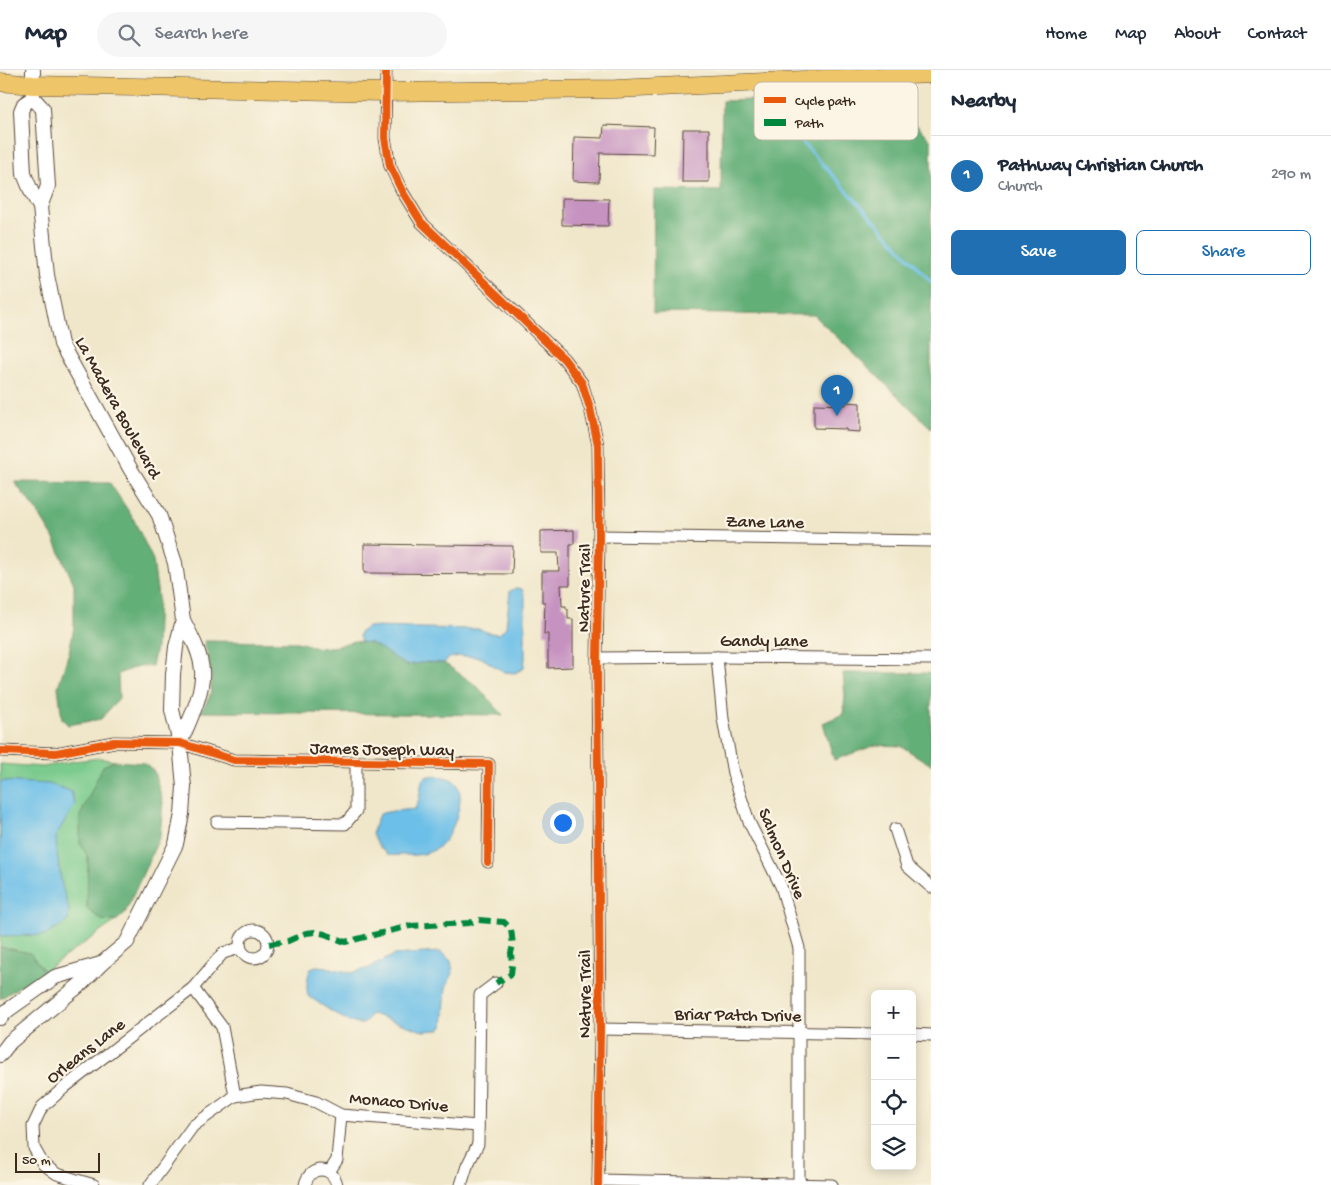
<!DOCTYPE html>
<html lang="en">
<head>
<meta charset="utf-8">
<style>
	:root { --surface:#fff; --page:#f6f6f7; --text:#1f2937; --muted:#747a83; --line:#e0e1e3; --accent:#1f6fb2 }
	body { margin:0; font-family:"Gochi Hand",sans-serif; background:var(--page); color:var(--text) }
	.controls { position:absolute; right:15px; bottom:15px; display:grid; overflow:hidden; border-radius:8px; box-shadow:0 2px 12px #0003 }
	.controls button { width:45px; height:45px; display:grid; place-items:center; padding:0; border:0; border-bottom:1px solid var(--line); background:var(--surface); color:var(--text); font:25px sans-serif }
	.scale { position:absolute; left:15px; bottom:12px; width:85px; box-sizing:border-box; padding-left:5px; border:2px solid #3b2a1e; border-top:0; font-size:14px; line-height:18px; white-space:nowrap; color:#3b2a1e; -webkit-text-stroke:4px #fcf5e5; paint-order:stroke }
	.you { position:absolute; left:562px; top:752px; width:18px; height:18px; margin:-12px; border:4px solid #fff; border-radius:50%; background:#1a73e8; box-shadow:0 0 0 8px #1a73e833 }
	.badge { display:grid; place-items:center; width:32px; height:32px; border-radius:50%; background:var(--accent); color:#fff; font-size:16px; font-weight:700 }
	.pin { position:absolute; translate:-50% -41px; filter:drop-shadow(0 1px 2px #0008) }
	.pin::after { content:''; position:absolute; top:26px; width:18px; height:15px; background:inherit; clip-path:polygon(0 0,100% 0,50% 100%) }
	.list { margin:0; padding:0; list-style:none }
	h2 { display:flex; justify-content:space-between; align-items:center; height:65px; margin:0; padding:0 20px; font-size:21px }
	h2 small { font-size:16px; font-weight:400; color:var(--muted) }
	.list li { display:grid; grid-template-columns:32px 1fr auto; gap:15px; align-items:center; box-sizing:border-box; height:80px; padding:0 20px; border-top:1px solid var(--line) }
	.list b { display:block; font-size:19px; white-space:nowrap }
	.list p { margin:0; font-size:16px; white-space:nowrap; color:var(--muted) }
	.list em { font-size:16px; font-style:normal; color:var(--muted) }
	.actions { display:flex; gap:10px; padding:15px 20px }
	.actions a { flex:1; padding:11px 0; border:1px solid var(--accent); border-radius:8px; text-align:center; font-size:18px; color:var(--accent) }
	.actions .main { background:var(--accent); color:#fff }
	.icon { flex:none; width:28px; height:28px; fill:none; stroke:currentColor; stroke-width:2; stroke-linecap:round; stroke-linejoin:round }
	.map { position:relative; flex:none; width:931px; height:1115px; overflow:hidden }
	header { display:flex; align-items:center; gap:30px; box-sizing:border-box; height:70px; padding:0 25px; background:var(--surface); border-bottom:1px solid var(--line) }
	header strong { font-size:24px }
	nav { display:flex; gap:28px; margin-inline-start:auto; font-size:18px }
	.search { width:350px; height:45px; background:var(--page); display:flex; align-items:center; gap:12px; box-sizing:border-box; padding:0 18px; border-radius:28px; color:var(--muted); font-size:19px }
	main { display:flex }
	aside { flex:1; background:var(--surface) }
	.map>svg:first-child { display:block }
</style>
</head>
<body>
<header>
<strong>Map</strong>
<div class="search"><svg class="icon" aria-label="search" viewBox="0 0 24 24"><circle cx="10" cy="10" r="6"/><path d="M15 15l6 6"/></svg>Search here</div>
<nav><a>Home</a><a>Map</a><a>About</a><a>Contact</a></nav>
</header>
<main>
<div class="map">
<svg width="931" height="1115" viewBox="0 0 931 1115">
	<rect width="100%" height="100%" fill="#fcf5e5"/>
	<filter id="ink" filterUnits="userSpaceOnUse"><feTurbulence type="fractalNoise" baseFrequency=".02" numOctaves="2"/><feDisplacementMap in="SourceGraphic" scale="10" xChannelSelector="R" yChannelSelector="G"/><feConvolveMatrix kernelMatrix="1 2 1 2 8 2 1 2 1" color-interpolation-filters="sRGB"/></filter>
	<filter id="wash" filterUnits="userSpaceOnUse"><feTurbulence type="fractalNoise" baseFrequency=".0096" numOctaves="4" result="noise"/><feDisplacementMap in="SourceGraphic" scale="20" xChannelSelector="R" yChannelSelector="G"/><feGaussianBlur stdDeviation="1.12" result="paint"/><feColorMatrix in="noise" values="0 0 0 0 0 0 0 0 0 0 0 0 0 0 0 0 0 1.4 0 .05"/><feComposite in="paint" operator="in"/></filter>
	<g filter="url(#wash)">
		<rect width="100%" height="100%" fill="#f0e7cb"/>
		<!-- green -->
		<polygon fill="#7acb8d" stroke="#5a7a56" points="99,688 115,691 103,696 80,773 88,787 87,839 102,850 116,851 44,901 30,883 0,877 0,694 43,697 74,691"/>
		<!-- forest -->
		<g fill="#63af78" stroke="#4f6c4b">
			<polygon points="905,25 906,43 931,71 931,358 814,245 653,243 654,120 721,121 722,31"/>
			<polygon points="14,412 110,413 133,448 153,490 158,527 156,578 152,596 138,596 118,604 119,628 101,649 68,655 62,649 58,617 69,582 74,557 74,514 53,467 35,438"/>
			<path d="M204,571L297,572L320,578L337,576L354,571L372,573L406,595L427,592L444,593L477,616L503,645L200,642C203,637 207,633 209,628C215,614 208,585 204,571Z"/>
			<polygon points="843,603 931,603 931,695 901,676 876,675 834,690 823,653 843,644 845,626"/>
			<polygon points="115,691 144,693 154,701 163,732 160,766 125,843 116,851 102,850 87,839 88,787 80,773 80,746 103,696"/>
			<polygon points="0,877 30,883 44,901 0,929"/>
		</g>
		<!-- water -->
		<g fill="#6cbfe8" stroke="#547483">
			<polygon points="516,518 522,519 525,527 525,588 524,598 515,603 504,602 480,587 460,586 449,588 444,593 427,592 406,595 372,573 361,572 359,566 360,562 368,557 478,559 490,563 499,564 506,557 510,521"/>
			<path d="M428,706C436,706 448,706 454,711C469,723 453,764 441,775C431,784 418,786 405,785C400,785 393,786 389,785C381,782 376,771 372,764C374,758 376,750 379,745C382,741 408,740 415,739L419,729L422,710Z"/>
			<polygon points="3,711 49,714 71,721 75,734 56,766 57,783 62,816 69,840 68,851 46,865 0,866 0,712"/>
			<path d="M441,882L451,891L453,903L446,917L443,957L438,960L423,961L372,944L369,946C367,949 366,954 361,954C350,956 318,932 308,926C306,916 307,907 311,898L316,896L327,897L351,903L369,898L394,885Z"/>
		</g>
		<g fill="none" stroke-linecap="round" stroke-linejoin="round">
			<!-- stream -->
			<polyline stroke="#6cbfe8" stroke-width="3" points="768,35 931,212"/>
		</g>
		<g id="blocks">
			<!-- building -->
			<g fill="#c693c1">
				<polygon points="604,55 654,57 653,84 600,83 599,112 573,111 574,67 603,68"/>
				<polygon points="683,59 709,59 709,112 682,112"/>
				<polygon points="562,128 609,129 608,156 562,155"/>
				<polygon points="846,332 860,333 860,362 846,361 846,359 814,358 814,334 846,335"/>
				<polygon points="574,460 574,474 570,474 570,515 561,515 562,536 566,536 566,539 568,539 568,549 573,549 573,597 548,598 548,564 544,564 545,532 542,532 542,501 559,501 558,483 541,483 541,461"/>
				<polygon points="364,474 513,476 512,504 364,503"/>
			</g>
		</g>
	</g>
	<g filter="url(#ink)">
		<use href="#blocks" fill-opacity="0" stroke="#564638" stroke-width="1"/>
		<g fill="none" stroke-linecap="round" stroke-linejoin="round">
			<defs>
				<g id="minor">
					<polyline points="386,0 385,68 390,96 402,121 421,152 564,289 582,313 590,338 598,375 599,466 597,588 600,959 598,1115"/>
					<polyline points="599,466 931,471"/>
					<polyline points="717,587 723,649 733,703 749,752 781,816 799,878 799,1113"/>
					<polyline points="597,588 717,587 931,589"/>
					<polyline points="0,681 56,683 114,672 180,673 234,690 489,694 488,792"/>
					<polyline points="217,752 345,754 356,741 356,692"/>
					<polyline points="895,759 907,796 931,817"/>
					<circle cx="254" cy="874" r="14"/>
					<polyline points="193,918 222,957 235,1026"/>
					<polyline points="600,959 875,964"/>
					<polyline points="912,964 931,965"/>
					<polyline points="329,1102 337,1090 341,1045"/>
					<polyline points="598,1110 832,1115"/>
					<polyline points="94,1115 57,1104 43,1094 34,1078 33,1056 42,1037 65,1017 193,918 223,883 240,878"/>
					<polyline points="150,1115 193,1056 235,1026 261,1022 287,1024 316,1032 341,1045 478,1056"/>
					<path d="M305,1115C309,1095 333,1095 337,1115"/>
					<polyline points="461,1115 467,1096 478,1074 480,925 496,913"/>
				</g>
				<g id="tertiary">
					<polyline points="33,0 33,28 43,39 45,71 48,116 40,137"/>
					<polyline points="33,28 24,34 21,41 24,104 32,123 40,137 47,205 61,274 131,400 159,445 175,493 183,550"/>
					<path d="M101,894L127,872L176,774L182,744L184,717L180,673L172,640L173,604L176,577L183,550C191,566 201,583 202,601C204,622 188,654 180,673"/>
					<polyline points="0,948 8,940 55,907 101,894 82,913 10,972 0,985"/>
				</g>
				<polyline id="primary" points="0,12 33,15 385,22 616,19 931,4"/>
			</defs>
			<!-- minor casing -->
			<use href="#minor" stroke="#564638" stroke-width="13"/>
			<!-- tertiary casing -->
			<use href="#tertiary" stroke="#564638" stroke-width="16"/>
			<!-- primary casing -->
			<use href="#primary" stroke="#564638" stroke-width="19"/>
			<!-- minor -->
			<use href="#minor" stroke="#fff" stroke-width="11"/>
			<!-- tertiary -->
			<use href="#tertiary" stroke="#fff" stroke-width="14"/>
			<!-- primary -->
			<use href="#primary" stroke="#eec569" stroke-width="18"/>
			<!-- quiet -->
			<polyline stroke="#00873e" stroke-width="6" stroke-dasharray="12 6" stroke-linecap="butt" points="269,874 288,871 306,863 315,862 325,864 345,872 410,856 469,853 478,850 504,852 511,859 513,875 511,883 512,895 511,904 496,913"/>
			<defs>
				<g id="cycleway">
					<polyline points="386,0 385,68 390,96 402,121 421,152 564,289 582,313 590,338 598,375 599,466 597,588 600,959 598,1115"/>
					<polyline points="0,681 56,683 114,672 180,673 234,690 489,694 488,792"/>
				</g>
			</defs>
			<!-- cycleway casing -->
			<use href="#cycleway" stroke="#fcf5e5" stroke-width="11"/>
			<!-- cycleway -->
			<use href="#cycleway" stroke="#e8590c" stroke-width="8"/>
		</g>
	</g>
	<g text-anchor="middle" stroke-width="4.5" stroke-linejoin="round" paint-order="stroke">
		<!-- street labels -->
		<g font-size="18" fill="#3b2a1e" stroke="#fcf5e5">
			<text transform="translate(119 337) rotate(61)" y="6">La Madera Boulevard</text>
			<text transform="translate(765 451) rotate(1)" y="6">Zane Lane</text>
			<text transform="translate(583 518) rotate(-89)" y="6">Nature Trail</text>
			<text x="764" y="576">Gandy Lane</text>
			<text transform="translate(382 678) rotate(1)" y="6">James Joseph Way</text>
			<text transform="translate(783 783) rotate(67)" y="6">Salmon Drive</text>
			<text transform="translate(584 924) rotate(-90)" y="6">Nature Trail</text>
			<text transform="translate(738 944) rotate(1)" y="6">Briar Patch Drive</text>
			<text transform="translate(85 980) rotate(-38)" y="6">Orleans Lane</text>
			<text transform="translate(399 1031) rotate(5)" y="6">Monaco Drive</text>
		</g>
	</g>
	<!-- legend -->
	<rect x="754" y="12" width="164" height="58" rx="8" fill="#fcf5e5" stroke="#c2b8a9" stroke-width="1"/>
	<rect x="764" y="27" width="22" height="6" fill="#e8590c"/>
	<rect x="764" y="49" width="22" height="7" fill="#00873e"/>
	<g font-size="14" fill="#3b2a1e">
		<text x="795" y="35">Cycle path</text>
		<text x="795" y="57">Path</text>
	</g>
</svg>
<div class="controls">
<button>+</button>
<button>−</button>
<button><svg class="icon" aria-label="locate" viewBox="0 0 24 24"><circle cx="12" cy="12" r="6"/><path d="M12 2v4M12 18v4M2 12h4M18 12h4"/></svg></button>
<button><svg class="icon" aria-label="layers" viewBox="0 0 24 24"><path d="M12 4l9 5-9 5-9-5zM3 14l9 5 9-5"/></svg></button>
</div>
<div class="scale">50 m</div>
<div class="you"></div>
<div class="pin badge" style="left:837px;top:346px">1</div>
</div>
<aside>
<h2>Nearby<small></small></h2>
<ul class="list">
<li><span class="badge">1</span><div><b>Pathway Christian Church</b><p>Church</p></div><em>290 m</em></li>
</ul>
<div class="actions"><a class="main">Save</a><a>Share</a></div>
</aside>
</main>
</body>
</html>
